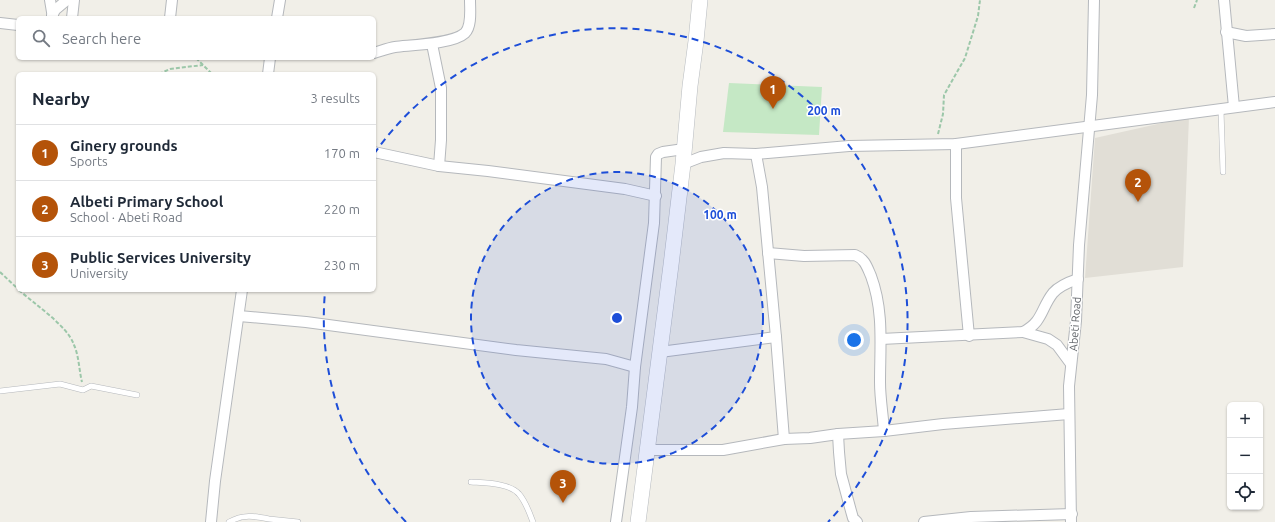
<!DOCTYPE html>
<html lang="en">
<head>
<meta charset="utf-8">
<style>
	:root { --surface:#fff; --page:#f2f2f3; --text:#1f2937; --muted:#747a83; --line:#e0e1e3; --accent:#b45309 }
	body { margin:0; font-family:Ubuntu,sans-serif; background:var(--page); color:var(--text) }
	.controls { position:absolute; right:12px; bottom:12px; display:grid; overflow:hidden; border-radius:6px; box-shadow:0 1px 3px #0004 }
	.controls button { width:36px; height:36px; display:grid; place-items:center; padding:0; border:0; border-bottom:1px solid var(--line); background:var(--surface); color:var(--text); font:20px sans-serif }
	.you { position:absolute; left:854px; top:340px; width:14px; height:14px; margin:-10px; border:3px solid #fff; border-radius:50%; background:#1a73e8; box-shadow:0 0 0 6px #1a73e833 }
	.badge { display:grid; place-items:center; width:26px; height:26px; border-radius:50%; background:var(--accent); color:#fff; font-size:13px; font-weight:700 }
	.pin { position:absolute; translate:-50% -33px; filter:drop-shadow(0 1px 2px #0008) }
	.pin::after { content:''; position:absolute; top:21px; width:14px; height:12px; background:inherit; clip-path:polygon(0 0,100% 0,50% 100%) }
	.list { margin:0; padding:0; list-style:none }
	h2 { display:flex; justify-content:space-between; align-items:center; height:52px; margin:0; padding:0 16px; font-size:17px }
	h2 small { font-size:13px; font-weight:400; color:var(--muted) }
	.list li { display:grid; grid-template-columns:26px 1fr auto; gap:12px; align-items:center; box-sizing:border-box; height:56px; padding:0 16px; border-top:1px solid var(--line) }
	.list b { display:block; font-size:15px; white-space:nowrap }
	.list p { margin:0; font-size:13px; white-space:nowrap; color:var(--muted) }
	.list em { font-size:13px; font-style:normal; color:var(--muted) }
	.icon { flex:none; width:22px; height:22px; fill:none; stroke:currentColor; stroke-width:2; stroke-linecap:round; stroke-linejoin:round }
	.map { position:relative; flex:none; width:1275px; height:522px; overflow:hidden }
	.search { position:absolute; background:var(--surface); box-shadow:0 1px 3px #0004; left:16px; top:16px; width:360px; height:44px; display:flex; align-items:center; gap:10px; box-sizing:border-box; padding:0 14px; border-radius:6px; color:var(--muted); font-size:15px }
	.panel { position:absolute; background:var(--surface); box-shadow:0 1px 3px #0004; left:16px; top:72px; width:360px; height:220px; border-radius:6px }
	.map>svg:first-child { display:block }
</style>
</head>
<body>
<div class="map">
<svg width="1275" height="522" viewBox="0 0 1275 522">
	<rect width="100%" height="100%" fill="#f1efe8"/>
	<!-- education -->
	<polygon fill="#e1ded6" points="1189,117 1183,267 1085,278 1095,138"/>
	<!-- green -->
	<polygon fill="#c5e8c5" points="729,83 822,87 819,135 723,132"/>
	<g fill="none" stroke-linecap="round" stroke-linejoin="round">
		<defs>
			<g id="service">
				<polyline points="1221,110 1223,172"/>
				<polyline points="0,391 60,384 83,390 91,386 137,395"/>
				<path d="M471,482C484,483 510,483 519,494C526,502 529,512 533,522"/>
				<path d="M229,522C243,514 254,516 269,519C279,520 289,521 298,522"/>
			</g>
			<g id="minor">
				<polyline points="50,0 53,18"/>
				<polyline points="1224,0 1234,107"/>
				<polyline points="52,16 55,10 67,0"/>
				<polyline points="72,18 74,0"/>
				<polyline points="170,18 172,0"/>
				<polyline points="277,18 280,0"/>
				<polyline points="0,23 18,25"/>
				<polyline points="1226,32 1246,36 1275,34"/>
				<polyline points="432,44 441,88 441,140 439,166"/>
				<path d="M374,53C381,51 388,48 395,47C411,45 453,44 465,33C472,26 470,10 470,0"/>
				<polyline points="268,74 270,58"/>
				<polyline points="956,144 956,198 969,336"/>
				<polyline points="374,152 439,166 488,171 625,189 656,196"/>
				<polyline points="756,154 762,187 776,337 784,439"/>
				<polyline points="683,164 701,157 724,153 756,154 849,146 956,144 1275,102"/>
				<path d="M768,253L804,256L855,255C865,259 867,267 871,276C884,311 880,346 880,382C880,399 883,415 884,431"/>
				<polyline points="239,316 306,322 516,350 606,359 635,367"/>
				<polyline points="1023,332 1048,339 1057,345 1071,364"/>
				<path d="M881,339L1023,332C1043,322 1041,308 1053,293C1059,286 1069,282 1078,279"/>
				<polyline points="660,352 776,337"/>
				<polyline points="838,434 839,452 841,474 851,511 853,518 857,522"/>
				<polyline points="647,450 723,450 784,439 810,438 838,434 884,431 943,424 1069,414"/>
				<polyline points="211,522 215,481 242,290"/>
				<polyline points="616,522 632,407 635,367 654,223 656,157 658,154 663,152 684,149"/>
				<polyline points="924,522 971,517 1072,514"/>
				<polyline points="1071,522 1069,386 1076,321 1079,245 1092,95 1094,0"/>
			</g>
			<polyline id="secondary" points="638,522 671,265 683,164 690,86 696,41 700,0"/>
		</defs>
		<!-- service casing -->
		<use href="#service" stroke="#b5b8bc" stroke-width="6"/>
		<!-- minor casing -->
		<use href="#minor" stroke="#b5b8bc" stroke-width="12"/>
		<!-- secondary casing -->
		<use href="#secondary" stroke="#b6babf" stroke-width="16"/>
		<!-- path -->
		<g stroke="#9cc7a9" stroke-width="2" stroke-dasharray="4 2" stroke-linecap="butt">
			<polyline points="1194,8 1197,0"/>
			<polyline points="196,58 212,74"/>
			<polyline points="159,74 170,69 203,65"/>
			<polyline points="938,134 943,114 944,95 965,58 978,16 980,0"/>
			<polyline points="0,272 18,289"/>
			<path d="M19,290C34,304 68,326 74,345C79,356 79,370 82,382"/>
		</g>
		<!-- service -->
		<use href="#service" stroke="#fff" stroke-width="5"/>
		<!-- minor -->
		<use href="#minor" stroke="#fff" stroke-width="10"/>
		<!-- secondary -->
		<use href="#secondary" stroke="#fff" stroke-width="15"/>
	</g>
	<!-- distance rings -->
	<circle cx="617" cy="318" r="146" fill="#1d4ed8" fill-opacity=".12"/>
	<g fill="none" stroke="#1d4ed8" stroke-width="2" stroke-dasharray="7 5">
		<circle cx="617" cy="318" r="146"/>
		<path d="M406 522A293 293 0 0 1 325 292M374 154A293 293 0 1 1 828 522"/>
	</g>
	<g text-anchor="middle" stroke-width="3" stroke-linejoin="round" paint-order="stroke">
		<!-- street labels -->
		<g font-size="11" fill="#5f6368" stroke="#fff">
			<text transform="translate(1075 324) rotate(-86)" y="4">Abeti Road</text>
		</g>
	</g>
	<circle cx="617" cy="318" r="6" fill="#1d4ed8" stroke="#fff" stroke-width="2"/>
	<g font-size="12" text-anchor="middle" font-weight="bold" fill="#1d4ed8" stroke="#fff" stroke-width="3" stroke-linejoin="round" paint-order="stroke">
		<text x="824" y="115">200 m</text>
		<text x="720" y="219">100 m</text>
	</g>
</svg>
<div class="controls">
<button>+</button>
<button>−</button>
<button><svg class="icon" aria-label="locate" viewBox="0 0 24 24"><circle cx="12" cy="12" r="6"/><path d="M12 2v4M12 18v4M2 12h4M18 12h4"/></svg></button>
</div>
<div class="you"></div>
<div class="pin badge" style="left:773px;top:109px">1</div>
<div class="pin badge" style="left:1138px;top:202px">2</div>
<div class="pin badge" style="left:563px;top:503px">3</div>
<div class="search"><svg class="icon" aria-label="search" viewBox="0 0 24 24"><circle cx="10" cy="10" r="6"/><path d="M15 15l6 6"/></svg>Search here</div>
<section class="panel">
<h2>Nearby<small>3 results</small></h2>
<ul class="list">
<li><span class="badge">1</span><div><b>Ginery grounds</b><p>Sports</p></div><em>170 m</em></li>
<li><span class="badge">2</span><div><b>Albeti Primary School</b><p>School · Abeti Road</p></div><em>220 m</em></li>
<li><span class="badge">3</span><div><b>Public Services University</b><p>University</p></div><em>230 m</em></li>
</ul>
</section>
</div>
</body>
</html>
